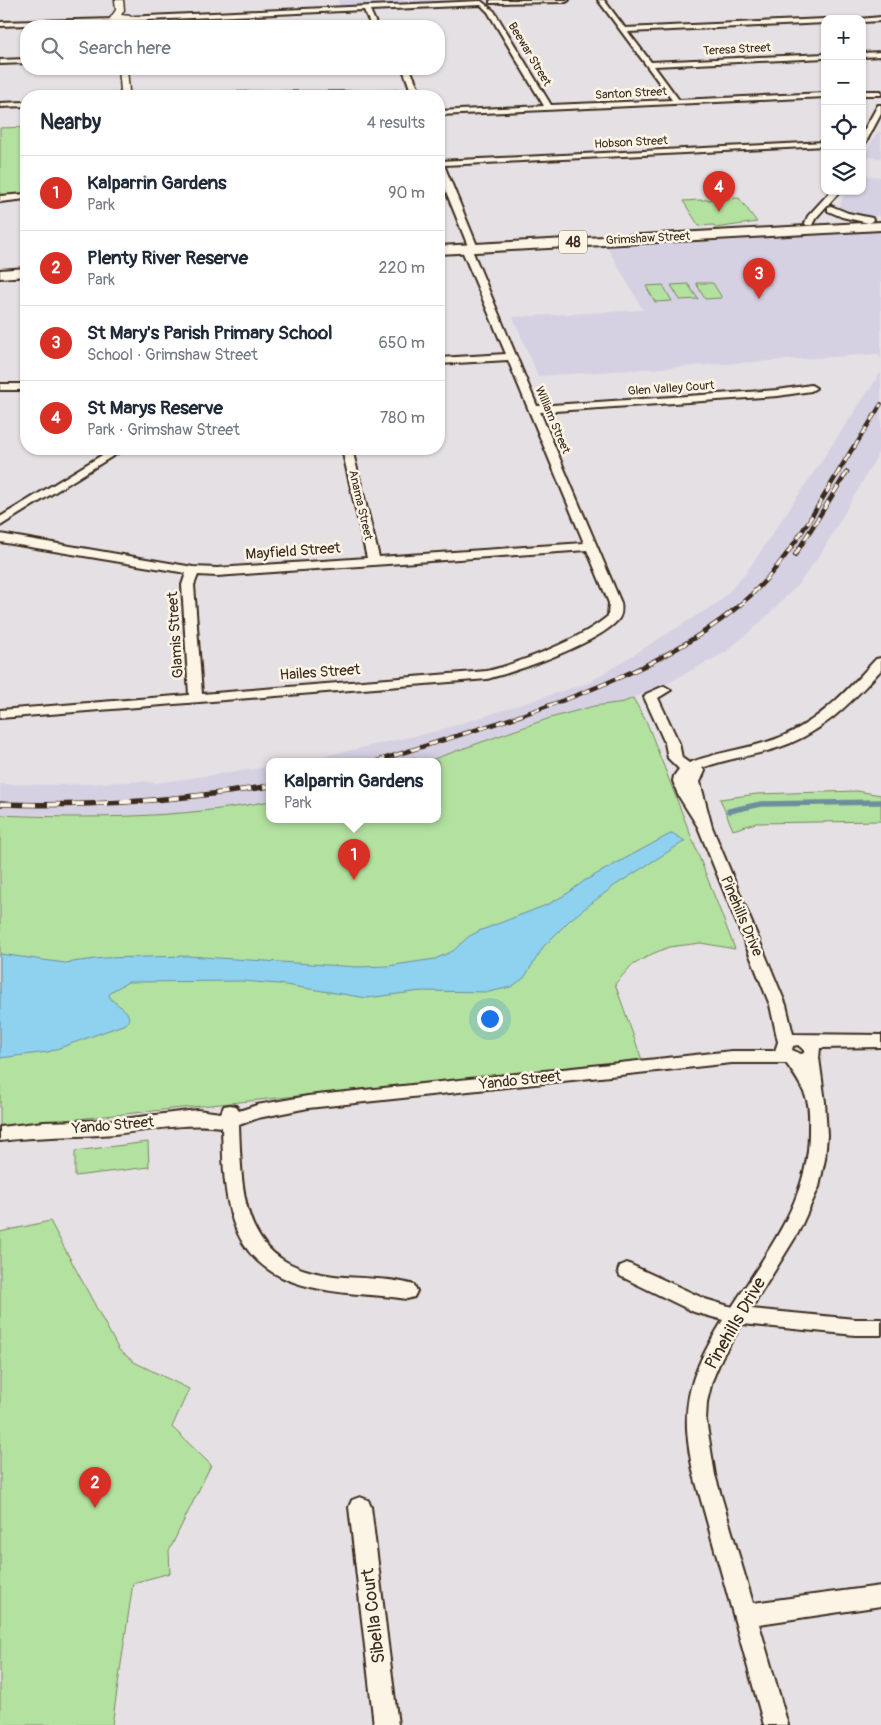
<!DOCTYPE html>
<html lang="en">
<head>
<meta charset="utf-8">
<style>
	:root { --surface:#fff; --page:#f6f6f7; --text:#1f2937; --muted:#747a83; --line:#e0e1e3; --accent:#d93025 }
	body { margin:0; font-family:Pangolin,sans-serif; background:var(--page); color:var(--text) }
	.controls { position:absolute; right:15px; top:15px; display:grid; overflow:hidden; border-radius:10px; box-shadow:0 1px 4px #0004 }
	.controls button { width:45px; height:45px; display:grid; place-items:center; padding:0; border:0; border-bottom:1px solid var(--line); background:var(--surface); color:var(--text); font:25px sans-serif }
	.you { position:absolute; left:489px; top:1018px; width:18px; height:18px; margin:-12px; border:4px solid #fff; border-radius:50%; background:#1a73e8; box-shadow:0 0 0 8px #1a73e833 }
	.badge { display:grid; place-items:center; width:32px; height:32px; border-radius:50%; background:var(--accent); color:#fff; font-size:16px; font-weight:700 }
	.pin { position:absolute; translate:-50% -41px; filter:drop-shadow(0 1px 2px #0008) }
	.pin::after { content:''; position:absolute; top:26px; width:18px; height:15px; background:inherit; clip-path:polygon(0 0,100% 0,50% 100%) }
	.popup { position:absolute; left:266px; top:758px; width:175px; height:65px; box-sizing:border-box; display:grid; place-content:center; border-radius:10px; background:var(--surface); filter:drop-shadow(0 1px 4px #0005); font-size:16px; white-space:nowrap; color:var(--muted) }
	.popup b { font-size:19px; color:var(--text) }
	.popup::after { content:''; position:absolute; left:50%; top:100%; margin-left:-10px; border:10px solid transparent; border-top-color:var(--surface) }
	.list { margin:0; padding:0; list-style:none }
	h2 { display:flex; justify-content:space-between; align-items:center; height:65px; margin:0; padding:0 20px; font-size:21px }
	h2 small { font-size:16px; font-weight:400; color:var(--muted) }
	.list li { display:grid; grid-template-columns:32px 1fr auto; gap:15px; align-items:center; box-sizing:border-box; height:75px; padding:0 20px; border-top:1px solid var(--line) }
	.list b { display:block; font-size:19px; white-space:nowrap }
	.list p { margin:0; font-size:16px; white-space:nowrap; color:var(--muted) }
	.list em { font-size:16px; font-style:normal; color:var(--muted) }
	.icon { flex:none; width:28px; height:28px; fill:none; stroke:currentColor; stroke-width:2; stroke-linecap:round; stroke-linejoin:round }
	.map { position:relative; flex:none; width:881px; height:1725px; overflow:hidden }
	.search { position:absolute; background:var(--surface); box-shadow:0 1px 4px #0004; left:20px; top:20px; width:425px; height:55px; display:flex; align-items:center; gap:12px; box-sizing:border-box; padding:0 18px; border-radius:20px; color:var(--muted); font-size:19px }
	.panel { position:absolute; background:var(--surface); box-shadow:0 1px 4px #0004; left:20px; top:90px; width:425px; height:365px; border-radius:20px }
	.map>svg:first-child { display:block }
</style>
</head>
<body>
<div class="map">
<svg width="881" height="1725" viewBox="0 0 881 1725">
	<rect width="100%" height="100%" fill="#e5e0e4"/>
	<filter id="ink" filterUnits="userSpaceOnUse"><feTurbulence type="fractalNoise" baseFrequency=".02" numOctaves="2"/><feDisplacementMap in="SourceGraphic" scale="10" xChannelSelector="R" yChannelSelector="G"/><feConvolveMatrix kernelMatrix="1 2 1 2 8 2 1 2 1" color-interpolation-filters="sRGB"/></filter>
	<g filter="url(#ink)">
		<!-- built -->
		<g fill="#d5d1e3">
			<polygon points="338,0 518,0 344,7 340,5"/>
			<polygon points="877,132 881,132 881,158 864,157"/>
			<polygon points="862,175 881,177 881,216 854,215 842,211 839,207 846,191 862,191"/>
			<polygon points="881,231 881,358 878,354 538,376 513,317 643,310 607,247"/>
			<polygon points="881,372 881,447 873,463 822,552 797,586 763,620 726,652 670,682 624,702 594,706 550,718 428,761 302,761 437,731 588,683 720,601 746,573"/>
			<polygon points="270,767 270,801 247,806 175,814 118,817 0,815 0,784 63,785 143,781 155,783"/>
		</g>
		<!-- green -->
		<g fill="#b3e1a0" stroke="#77865f">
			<polygon points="26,127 26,195 0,197 0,128"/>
			<polygon points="739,198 757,222 715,228 714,225 699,226 683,201"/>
			<polygon points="696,283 713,283 722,298 705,299"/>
			<polygon points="688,284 698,299 680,300 671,285"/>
			<polygon points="663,285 672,301 655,302 646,286"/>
			<path d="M633,698L647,723L735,949L701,943L669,947L652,954L631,966L615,984L642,1060L0,1127V815C91,819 181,818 270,801V819H438V761H428L550,718L594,706L624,702Z"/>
			<polygon points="857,791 881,795 881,821 756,823 733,830 720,799 757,794"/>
			<polygon points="148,1142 149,1167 75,1176 75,1151"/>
			<polygon points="50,1221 119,1350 134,1362 189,1389 172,1427 211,1465 169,1551 170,1573 133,1583 112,1725 0,1725 0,1232"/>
		</g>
		<!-- water -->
		<path fill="#8ed2f0" stroke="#6d8f9c" d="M672,833L685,841L614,886L571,919L544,946L524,978L511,987L489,992L421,991L367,998L279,984L242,981L128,982L112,991L109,995C113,1006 130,1007 129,1021L123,1025L48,1052L0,1058V954L65,963L103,958L188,956L357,967L388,966L435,959L453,951L468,937L479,931L549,904L568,893L584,881Z"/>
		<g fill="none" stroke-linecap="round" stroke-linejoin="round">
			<!-- stream -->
			<polyline stroke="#6d8f9c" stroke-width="5.5" points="729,811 761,804 881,802"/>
			<defs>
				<g id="minor">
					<polygon points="492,0 569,0 566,2 490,3 490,1"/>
					<polygon points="598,0 604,0 625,28 825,19 825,23 628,32 651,62 825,54 825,58 654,66 679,100 825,93 825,97 439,115 439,111 544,106 488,12 481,5 370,10 377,26 371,26 364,10 126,21 123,19 126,17 481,1 494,11 551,105 672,100"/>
					<polygon points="881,17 881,21 862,22 862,19 859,19"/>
					<polygon points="116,19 117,20 114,22 0,26 0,22"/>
					<polygon points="881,52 881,56 862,57 862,53"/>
					<polygon points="26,59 26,63 0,64 0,60"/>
					<path d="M403,69H410L419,89L418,96H190L194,94C266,91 339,94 411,91Z"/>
					<rect x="862" y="91" width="19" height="4"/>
					<polygon points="26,102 26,106 0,107 0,103"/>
					<polygon points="878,105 881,105 881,114 866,142 862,144 862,134"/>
					<path d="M825,142V146L444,165L478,248L472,250L537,406L778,390L811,385L816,388L811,391L778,396L540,412L621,603C622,610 622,616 617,621C596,644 518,671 487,679L0,718V710L189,695L182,585L186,573L0,542V534L193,567L217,568L367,558L342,449H352L379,557L584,543L508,360L439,364V358L506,354L461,248L468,246L439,174V161ZM587,550L609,603L608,616C581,639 521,663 487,671L202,694L194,585L198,575L217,576Z"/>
					<polygon points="831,191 840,191 815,219 812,225 806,225 805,223 808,216"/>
					<polygon points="26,194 26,199 0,202 0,196"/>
					<polygon points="831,206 848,213 872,218 873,220 869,223 842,217 828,211 828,207"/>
					<rect x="0" y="384" width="26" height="6"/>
					<polygon points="112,449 124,449 0,526 0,517"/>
					<path d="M881,658V670C850,704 819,736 774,749C750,756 726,759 702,768L705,771L700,782L712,827L786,1005L793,1034L881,1035V1047L820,1048L819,1058L825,1102L827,1135L825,1159L819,1187L798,1233L751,1309L855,1319H881V1335H855L742,1324L722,1357L712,1381L707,1402L706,1420L715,1475L753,1603L881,1586V1606L759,1624L788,1725H764L694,1475C679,1408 687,1379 723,1320L694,1312L620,1276L618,1271L620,1266L627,1263L705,1299L732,1307C767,1252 810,1199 809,1130C809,1121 810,1109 807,1100C803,1087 794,1074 786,1063H732L308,1108L258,1118L239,1125C242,1201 242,1265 334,1276C360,1279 389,1277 414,1285L417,1291L414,1297L407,1299C378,1294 349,1295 320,1289C227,1272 224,1206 222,1127C185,1122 151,1130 115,1134C76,1137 38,1136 0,1141V1127L44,1122L114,1120L197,1110L221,1113L224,1106L230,1105L236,1106L239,1111L257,1105L308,1096L732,1051H775L778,1042L770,1005L698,827L678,795L673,781L674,776L679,769L668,758L665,743L644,697L646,694L664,686L671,690L658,698L679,743L682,758L689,763C714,753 741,750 767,742C813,728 844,694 876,659ZM798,1045L804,1050V1053L801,1054L792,1050L793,1046Z"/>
					<polygon points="360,1497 368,1500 371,1507 398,1725 374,1725 349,1507 352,1500"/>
				</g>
				<g id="tertiary">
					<polygon points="115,0 123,0 124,10 121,15 130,16 130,20 121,23 110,22 109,20 116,10"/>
					<polygon points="119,69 127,69 129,91 126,96 118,96 121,91"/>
				</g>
				<g id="primary">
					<polygon points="881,222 881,230 439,254 439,246"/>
					<polygon points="26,268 26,276 0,278 0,270"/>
				</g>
			</defs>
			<!-- minor casing -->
			<use href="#minor" stroke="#3b2a1e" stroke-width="4"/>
			<!-- tertiary casing -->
			<use href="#tertiary" stroke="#3b2a1e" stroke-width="3"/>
			<!-- primary casing -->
			<use href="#primary" stroke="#3b2a1e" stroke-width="4"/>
			<!-- minor -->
			<use href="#minor" fill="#fcf5e5" fill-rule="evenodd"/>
			<!-- tertiary -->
			<use href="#tertiary" fill="#fcf5e5" fill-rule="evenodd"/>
			<!-- primary -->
			<use href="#primary" fill="#fcf5e5" fill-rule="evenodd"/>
			<defs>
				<polyline id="rail-far2" points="854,448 881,404"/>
				<g id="rail-far1">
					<polyline points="795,555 847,472"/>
					<path d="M377,761C497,722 657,683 751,595C794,554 823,496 854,446"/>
				</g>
				<path id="rail" d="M0,804C91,807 180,800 270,786"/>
			</defs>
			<!-- rail-far2 casing -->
			<use href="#rail-far2" stroke="#3b2a1e" stroke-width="4"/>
			<!-- rail-far1 casing -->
			<use href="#rail-far1" stroke="#3b2a1e" stroke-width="4.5"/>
			<!-- rail casing -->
			<use href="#rail" stroke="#3b2a1e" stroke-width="5.5"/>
			<!-- rail-far2 -->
			<use href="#rail-far2" stroke="#fcf5e5" stroke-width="2.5" stroke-dasharray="8" stroke-linecap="butt"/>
			<!-- rail-far1 -->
			<use href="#rail-far1" stroke="#fcf5e5" stroke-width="3" stroke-dasharray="9" stroke-linecap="butt"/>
			<!-- rail -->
			<use href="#rail" stroke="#fcf5e5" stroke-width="4" stroke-dasharray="12" stroke-linecap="butt"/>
		</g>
	</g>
	<g text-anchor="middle" stroke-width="5" stroke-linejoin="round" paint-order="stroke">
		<!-- far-street labels -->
		<g font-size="12" fill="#3b2a1e" stroke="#fcf5e5">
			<text transform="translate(737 49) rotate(-3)" y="4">Teresa Street</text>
			<text transform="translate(530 54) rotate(59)" y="4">Beewar Street</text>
			<text transform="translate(631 93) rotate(-3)" y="4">Santon Street</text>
			<text transform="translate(631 142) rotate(-3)" y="4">Hobson Street</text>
			<text transform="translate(648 238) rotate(-3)" y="4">Grimshaw Street</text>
			<text transform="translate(671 388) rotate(-4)" y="4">Glen Valley Court</text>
			<text transform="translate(553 420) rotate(67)" y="4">William Street</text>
			<text transform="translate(361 505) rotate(77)" y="4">Anama Street</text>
		</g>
		<!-- shield labels -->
		<rect fill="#fcf5e5" stroke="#75675a" stroke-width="1" x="559" y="230.5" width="28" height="23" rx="4"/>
		<g font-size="14" font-weight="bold" fill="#3b2a1e">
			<text x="573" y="247">48</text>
		</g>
		<!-- street labels -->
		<g font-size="15" fill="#3b2a1e" stroke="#fcf5e5">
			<text transform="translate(293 551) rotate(-4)" y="5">Mayfield Street</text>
			<text transform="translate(175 635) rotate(-94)" y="5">Glamis Street</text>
			<text transform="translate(320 672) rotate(-4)" y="5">Hailes Street</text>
			<text transform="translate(742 916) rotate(67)" y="5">Pinehills Drive</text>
			<text transform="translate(520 1080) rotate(-6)" y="5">Yando Street</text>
			<text transform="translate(113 1125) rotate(-5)" y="5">Yando Street</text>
		</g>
		<!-- near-street labels -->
		<g font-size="18" fill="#3b2a1e" stroke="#fcf5e5">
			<text transform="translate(735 1323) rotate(-60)" y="6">Pinehills Drive</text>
			<text transform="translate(373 1616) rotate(-97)" y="6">Sibella Court</text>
		</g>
	</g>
</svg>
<div class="controls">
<button>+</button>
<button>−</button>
<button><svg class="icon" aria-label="locate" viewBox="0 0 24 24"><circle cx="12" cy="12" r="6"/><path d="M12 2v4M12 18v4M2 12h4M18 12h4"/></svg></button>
<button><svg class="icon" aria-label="layers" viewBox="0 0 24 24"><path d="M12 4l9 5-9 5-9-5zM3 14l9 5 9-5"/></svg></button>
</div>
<div class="you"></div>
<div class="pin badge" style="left:354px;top:880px">1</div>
<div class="popup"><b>Kalparrin Gardens</b>Park</div>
<div class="pin badge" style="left:95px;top:1508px">2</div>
<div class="pin badge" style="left:759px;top:299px">3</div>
<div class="pin badge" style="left:719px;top:212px">4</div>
<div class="search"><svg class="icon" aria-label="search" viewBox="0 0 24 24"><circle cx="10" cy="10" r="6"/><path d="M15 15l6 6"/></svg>Search here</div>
<section class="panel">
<h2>Nearby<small>4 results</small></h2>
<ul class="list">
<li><span class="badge">1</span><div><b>Kalparrin Gardens</b><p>Park</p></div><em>90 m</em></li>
<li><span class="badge">2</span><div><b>Plenty River Reserve</b><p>Park</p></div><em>220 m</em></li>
<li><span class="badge">3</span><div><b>St Mary's Parish Primary School</b><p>School · Grimshaw Street</p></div><em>650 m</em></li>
<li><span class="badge">4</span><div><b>St Marys Reserve</b><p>Park · Grimshaw Street</p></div><em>780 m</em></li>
</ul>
</section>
</div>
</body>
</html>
